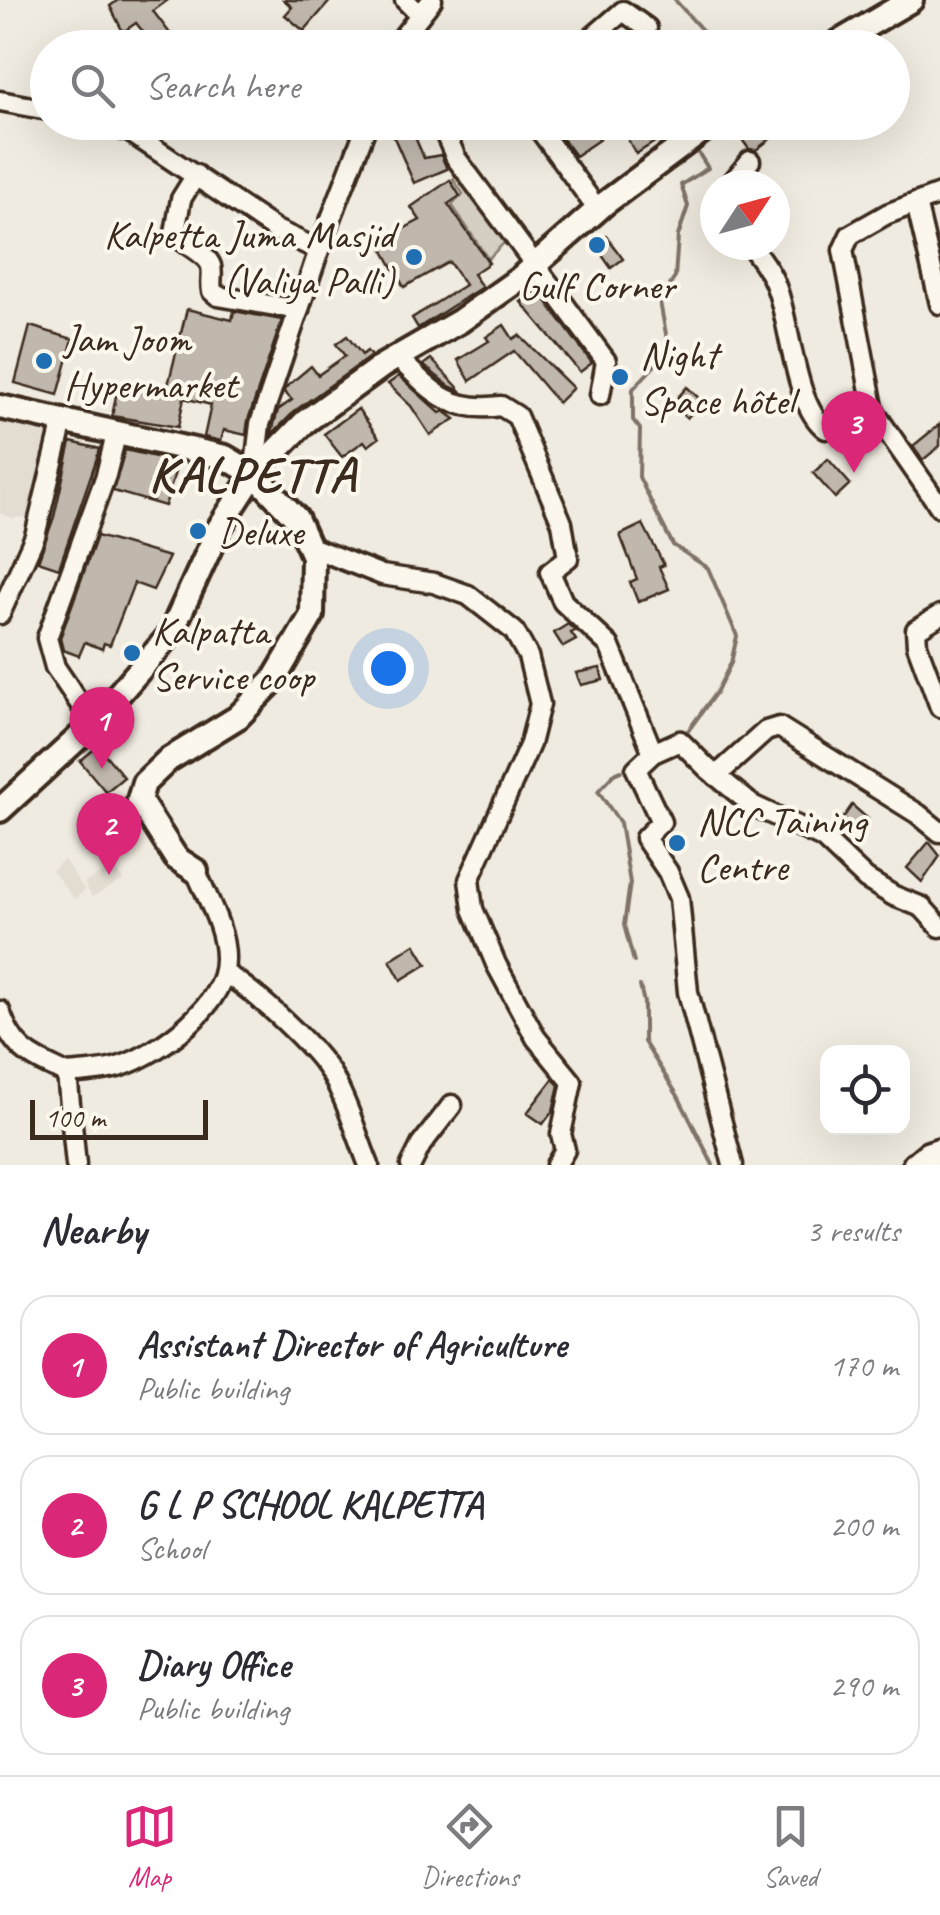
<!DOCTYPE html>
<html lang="en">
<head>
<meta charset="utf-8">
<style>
	:root { --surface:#fff; --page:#f7f7f7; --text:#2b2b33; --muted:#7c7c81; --line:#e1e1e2; --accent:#db2777 }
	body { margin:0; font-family:Caveat,sans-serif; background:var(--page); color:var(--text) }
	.controls { position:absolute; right:30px; bottom:30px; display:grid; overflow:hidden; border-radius:20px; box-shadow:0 10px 40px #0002 }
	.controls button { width:90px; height:90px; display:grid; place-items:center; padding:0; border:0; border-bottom:2px solid var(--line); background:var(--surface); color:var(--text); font:50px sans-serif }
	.compass { position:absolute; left:700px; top:170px; width:90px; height:90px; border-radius:50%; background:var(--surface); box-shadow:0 10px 40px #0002; rotate:54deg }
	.scale { position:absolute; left:30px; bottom:25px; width:178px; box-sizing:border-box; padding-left:10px; border:5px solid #3b2a1e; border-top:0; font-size:28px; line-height:35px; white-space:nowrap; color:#3b2a1e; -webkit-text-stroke:8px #fbf7ec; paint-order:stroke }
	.you { position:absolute; left:388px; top:668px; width:35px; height:35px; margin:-25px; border:8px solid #fff; border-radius:50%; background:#1a73e8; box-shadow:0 0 0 15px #1a73e833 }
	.badge { display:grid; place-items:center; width:65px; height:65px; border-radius:50%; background:var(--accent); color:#fff; font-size:32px; font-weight:700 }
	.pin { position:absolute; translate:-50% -82px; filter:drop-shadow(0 2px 5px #0008) }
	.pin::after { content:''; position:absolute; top:52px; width:35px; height:30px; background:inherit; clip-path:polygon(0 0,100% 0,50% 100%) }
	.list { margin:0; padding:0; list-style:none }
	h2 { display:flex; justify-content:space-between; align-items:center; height:130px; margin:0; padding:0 40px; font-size:42px }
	h2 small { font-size:32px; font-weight:400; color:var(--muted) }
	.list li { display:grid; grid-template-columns:65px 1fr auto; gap:30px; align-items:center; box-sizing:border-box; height:140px; margin:0 20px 20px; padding:0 20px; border:2px solid var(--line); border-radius:30px }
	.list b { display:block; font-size:38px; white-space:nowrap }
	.list p { margin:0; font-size:32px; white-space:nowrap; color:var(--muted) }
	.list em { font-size:32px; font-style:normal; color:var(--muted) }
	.icon { flex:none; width:55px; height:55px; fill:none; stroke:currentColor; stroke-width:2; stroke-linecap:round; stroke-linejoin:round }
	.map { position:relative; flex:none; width:940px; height:1165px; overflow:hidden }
	.search { position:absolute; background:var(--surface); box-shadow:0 10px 40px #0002; left:30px; right:30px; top:30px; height:110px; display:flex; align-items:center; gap:25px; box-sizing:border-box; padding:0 35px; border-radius:55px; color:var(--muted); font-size:38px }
	.sheet { height:610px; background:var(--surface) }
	nav { display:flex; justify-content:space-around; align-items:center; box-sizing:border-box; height:140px; border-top:2px solid var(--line); background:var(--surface); font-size:28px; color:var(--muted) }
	nav a { display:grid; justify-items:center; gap:5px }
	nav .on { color:var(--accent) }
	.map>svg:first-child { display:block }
</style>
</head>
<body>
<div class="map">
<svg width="940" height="1165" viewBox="0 0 940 1165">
	<rect width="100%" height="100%" fill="#f0ebe0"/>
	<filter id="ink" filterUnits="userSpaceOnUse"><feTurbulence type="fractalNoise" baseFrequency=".01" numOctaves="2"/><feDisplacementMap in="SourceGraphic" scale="20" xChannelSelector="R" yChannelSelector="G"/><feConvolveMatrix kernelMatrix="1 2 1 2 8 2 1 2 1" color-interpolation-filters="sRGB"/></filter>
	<g filter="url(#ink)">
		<!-- built -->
		<g fill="#e2dcd1">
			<polygon points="13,420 60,427 37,516 13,518 0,513 0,421"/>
			<polygon points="109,858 123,880 92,897 84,883 105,871 101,866"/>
			<polygon points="64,860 85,890 74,899 52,870"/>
		</g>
		<!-- green -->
		<polygon fill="#d5cec3" stroke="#887c70" stroke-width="2.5" points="460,174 509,238 488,259 452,205 463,194 453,179"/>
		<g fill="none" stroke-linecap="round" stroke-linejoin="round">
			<!-- stream -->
			<g stroke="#7f7367" stroke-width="4">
				<polyline points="675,0 709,38 706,48"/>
				<polyline points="675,122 684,134"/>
				<polyline points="685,735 717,691 731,663 737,636 708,568 673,545 653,506 639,477 640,429 633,420 633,389 669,350 660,302 675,277 678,236 688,206 681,185 708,168 694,146"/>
				<polyline points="621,771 614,774 598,791 620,823 630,883 624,925 634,962"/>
				<polyline points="640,986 644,1003 644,1042 678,1096 713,1165"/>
			</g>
		</g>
		<!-- building -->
		<g fill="#c0b8ad" stroke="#3b2a1e" stroke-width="2.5">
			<polygon points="118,0 168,0 153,11 178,44 173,48 156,48 136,23 123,32 110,6"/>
			<polygon points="284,0 331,0 304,31 285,15 292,7"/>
			<polygon points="397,122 428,122 430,130 415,137 424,158 441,155 447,169 414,183 389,126"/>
			<polygon points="550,122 588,122 600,139 575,156"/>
			<polygon points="647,122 670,122 675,129 636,154 626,136"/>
			<polygon points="746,122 792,122 756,150 749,149 735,130"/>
			<polygon points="450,180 460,196 448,204 489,263 473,274 482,287 418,328 412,318 465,285 449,262 404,287 379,242 420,220 411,207"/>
			<polygon points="606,236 623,259 611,268 595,245"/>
			<polygon points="538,290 592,363 580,372 521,302"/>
			<polygon points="187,309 232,320 234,311 282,320 248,420 246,435 224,430 221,441 204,437 211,405 184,398 178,427 112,416 118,386 166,393"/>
			<polygon points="504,325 513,339 519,335 573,388 558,403 514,351 470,381 458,360 489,341 486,337"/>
			<polygon points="30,326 73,339 58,395 15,383"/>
			<polygon points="347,336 362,355 367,351 371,356 296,410 271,435 278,410 292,400 284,392 285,388 311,366 318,375 345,356 336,344"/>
			<polygon points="431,359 455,384 462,392 449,386 423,365"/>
			<polygon points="399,376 440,413 444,411 455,419 430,435 411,406 388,384"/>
			<polygon points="687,387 702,401 687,418 672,404"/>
			<polygon points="358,409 379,438 368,446 364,441 342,457 324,434"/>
			<polygon points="940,424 940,446 923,460 913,446"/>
			<polygon points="71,442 100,449 59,568 38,561 54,517"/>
			<polygon points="125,450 178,462 165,506 113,491"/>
			<polygon points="828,459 850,484 835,498 813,473"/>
			<polygon points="643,524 664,565 659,567 669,589 638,602 630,582 637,579 620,535"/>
			<polygon points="97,536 169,557 153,590 134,583 110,645 104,643 102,649 85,642 79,656 63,650 60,638"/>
			<polygon points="568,624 575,631 571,633 576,640 563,647 554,633"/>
			<polygon points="600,668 603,680 581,685 576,673"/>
			<polygon points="98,746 124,777 106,792 80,761"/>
			<polygon points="852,805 868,819 850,835 838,825"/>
			<polygon points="929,842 940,856 922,882 907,868"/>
			<polygon points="415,944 427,964 401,980 390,960"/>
			<polygon points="553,1079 559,1085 553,1111 543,1124 527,1113"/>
		</g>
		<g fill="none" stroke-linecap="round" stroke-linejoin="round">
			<defs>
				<g id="minor">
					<polyline points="405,0 420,15"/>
					<polyline points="394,48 432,0"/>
					<polyline points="580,48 623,11 647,28"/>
					<polyline points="0,101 48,110"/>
					<polyline points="98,122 130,132 276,230 319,250"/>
					<polyline points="440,122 456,158 606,361 600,395"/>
					<polyline points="534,122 598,210"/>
					<path d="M196,175L181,199L175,233C183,245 207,253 211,266C213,274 210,283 212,291L218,296L299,310"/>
					<polyline points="730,185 750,161"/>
					<polyline points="940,194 887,214 850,235 843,250 874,412 940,507"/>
					<polyline points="916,203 940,304"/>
					<path d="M750,245C758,255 766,266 772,277C791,314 792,405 826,429L874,412"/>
					<path d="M397,357C432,391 449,413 501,406L517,416L562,523L568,558L550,572L563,602L609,645L653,753"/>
					<polyline points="254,474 260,424 319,250 368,122"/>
					<polyline points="311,547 382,575 434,583 468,595 514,631 528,656 540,704 530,744 469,880 473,909 496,964 536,1038 572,1082 561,1134 565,1150 556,1165"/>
					<polyline points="0,614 35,536 63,421"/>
					<polyline points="940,707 917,645 916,630 940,615"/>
					<polyline points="93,723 55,667 47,638 106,475 116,435"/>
					<polyline points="716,776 766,731 779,727 918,814 940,832"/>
					<path d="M224,973C254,990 316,1047 333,1077C348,1103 357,1136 369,1165"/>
					<path d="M0,1011C13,1051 31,1057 67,1074L76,1165"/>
					<path d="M67,1074C84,1072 104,1072 121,1066C160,1053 225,1006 225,960C226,930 207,898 196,871"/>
					<polyline points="411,1165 421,1145 452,1105"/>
					<polyline points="733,1165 688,992 679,898 668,872 645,838 661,822 636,769 653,753 680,741 707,768 752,805 823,838 866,879 894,896 922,907 940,927"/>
				</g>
				<g id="major">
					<polyline points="829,48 911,0"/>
					<polyline points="0,407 225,457 254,474 296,518 313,556 312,615 273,681 238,717 168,760 144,783 139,800 176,858 196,871"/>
					<polyline points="0,810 89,728 170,635 219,528 254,474 305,422 382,366 460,321 519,279 604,204 714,122"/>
				</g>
				<polyline id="highway" points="916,1165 928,1155 940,1151"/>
			</defs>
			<!-- minor casing -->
			<use href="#minor" stroke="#3b2a1e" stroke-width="25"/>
			<!-- major casing -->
			<use href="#major" stroke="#3b2a1e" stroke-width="30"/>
			<!-- highway casing -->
			<use href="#highway" stroke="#3b2a1e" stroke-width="32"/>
			<!-- minor -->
			<use href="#minor" stroke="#fbf7ec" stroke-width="18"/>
			<!-- major -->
			<use href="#major" stroke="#fbf7ec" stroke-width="22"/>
			<!-- highway -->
			<use href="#highway" stroke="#fbf7ec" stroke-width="25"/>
		</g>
	</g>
	<!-- markers -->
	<g fill="#1f6fb2" stroke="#fbf7ec" stroke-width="4">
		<circle cx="597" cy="245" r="10"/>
		<circle cx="414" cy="257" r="10"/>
		<circle cx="44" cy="361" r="10"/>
		<circle cx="620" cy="377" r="10"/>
		<circle cx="198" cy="531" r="10"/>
		<circle cx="132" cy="653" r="10"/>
		<circle cx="677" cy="843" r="10"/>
	</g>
	<g text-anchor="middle" stroke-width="8" stroke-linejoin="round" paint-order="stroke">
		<!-- poi labels -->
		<g font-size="40" fill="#3b2a1e" stroke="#fbf7ec" text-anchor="start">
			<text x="394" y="248" text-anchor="end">Kalpetta Juma Masjid<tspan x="394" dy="46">(Valiya Palli)</tspan></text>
			<text x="597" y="299" text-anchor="middle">Gulf Corner</text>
			<text x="64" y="352">Jam Joom<tspan x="64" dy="46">Hypermarket</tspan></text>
			<text x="640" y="368">Night<tspan x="640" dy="46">Space hôtel</tspan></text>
			<text x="218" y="545">Deluxe</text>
			<text x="152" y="644">Kalpatta<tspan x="152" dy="46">Service coop</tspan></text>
			<text x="697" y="834">NCC Taining<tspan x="697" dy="46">Centre</tspan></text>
		</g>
		<!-- district labels -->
		<g font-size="50" font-weight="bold" letter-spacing="2.5" fill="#3b2a1e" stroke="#fbf7ec">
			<text x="253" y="491">KALPETTA</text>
		</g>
	</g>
</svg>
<div class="controls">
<button><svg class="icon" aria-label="locate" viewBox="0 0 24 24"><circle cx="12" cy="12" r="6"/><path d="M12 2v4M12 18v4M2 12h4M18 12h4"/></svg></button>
</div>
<svg class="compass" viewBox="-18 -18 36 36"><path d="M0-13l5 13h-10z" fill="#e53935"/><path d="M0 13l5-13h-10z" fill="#7c7c81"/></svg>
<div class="scale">100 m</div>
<div class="you"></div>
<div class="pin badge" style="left:102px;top:769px">1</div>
<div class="pin badge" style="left:109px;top:875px">2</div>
<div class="pin badge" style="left:854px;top:473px">3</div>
<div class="search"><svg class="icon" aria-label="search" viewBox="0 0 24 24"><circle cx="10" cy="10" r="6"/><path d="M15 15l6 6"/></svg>Search here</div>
</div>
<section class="sheet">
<h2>Nearby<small>3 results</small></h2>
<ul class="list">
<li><span class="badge">1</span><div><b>Assistant Director of Agriculture</b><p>Public building</p></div><em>170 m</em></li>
<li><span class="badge">2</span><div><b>G L P SCHOOL KALPETTA</b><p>School</p></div><em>200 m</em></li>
<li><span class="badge">3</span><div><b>Diary Office</b><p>Public building</p></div><em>290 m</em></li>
</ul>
</section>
<nav>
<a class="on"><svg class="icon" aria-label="map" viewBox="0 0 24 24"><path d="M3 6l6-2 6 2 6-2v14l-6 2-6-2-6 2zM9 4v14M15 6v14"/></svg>Map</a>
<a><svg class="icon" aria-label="directions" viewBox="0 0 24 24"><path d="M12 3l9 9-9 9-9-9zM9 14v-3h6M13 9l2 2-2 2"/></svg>Directions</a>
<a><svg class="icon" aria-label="saved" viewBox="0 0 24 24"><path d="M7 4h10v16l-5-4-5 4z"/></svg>Saved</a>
</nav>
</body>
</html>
